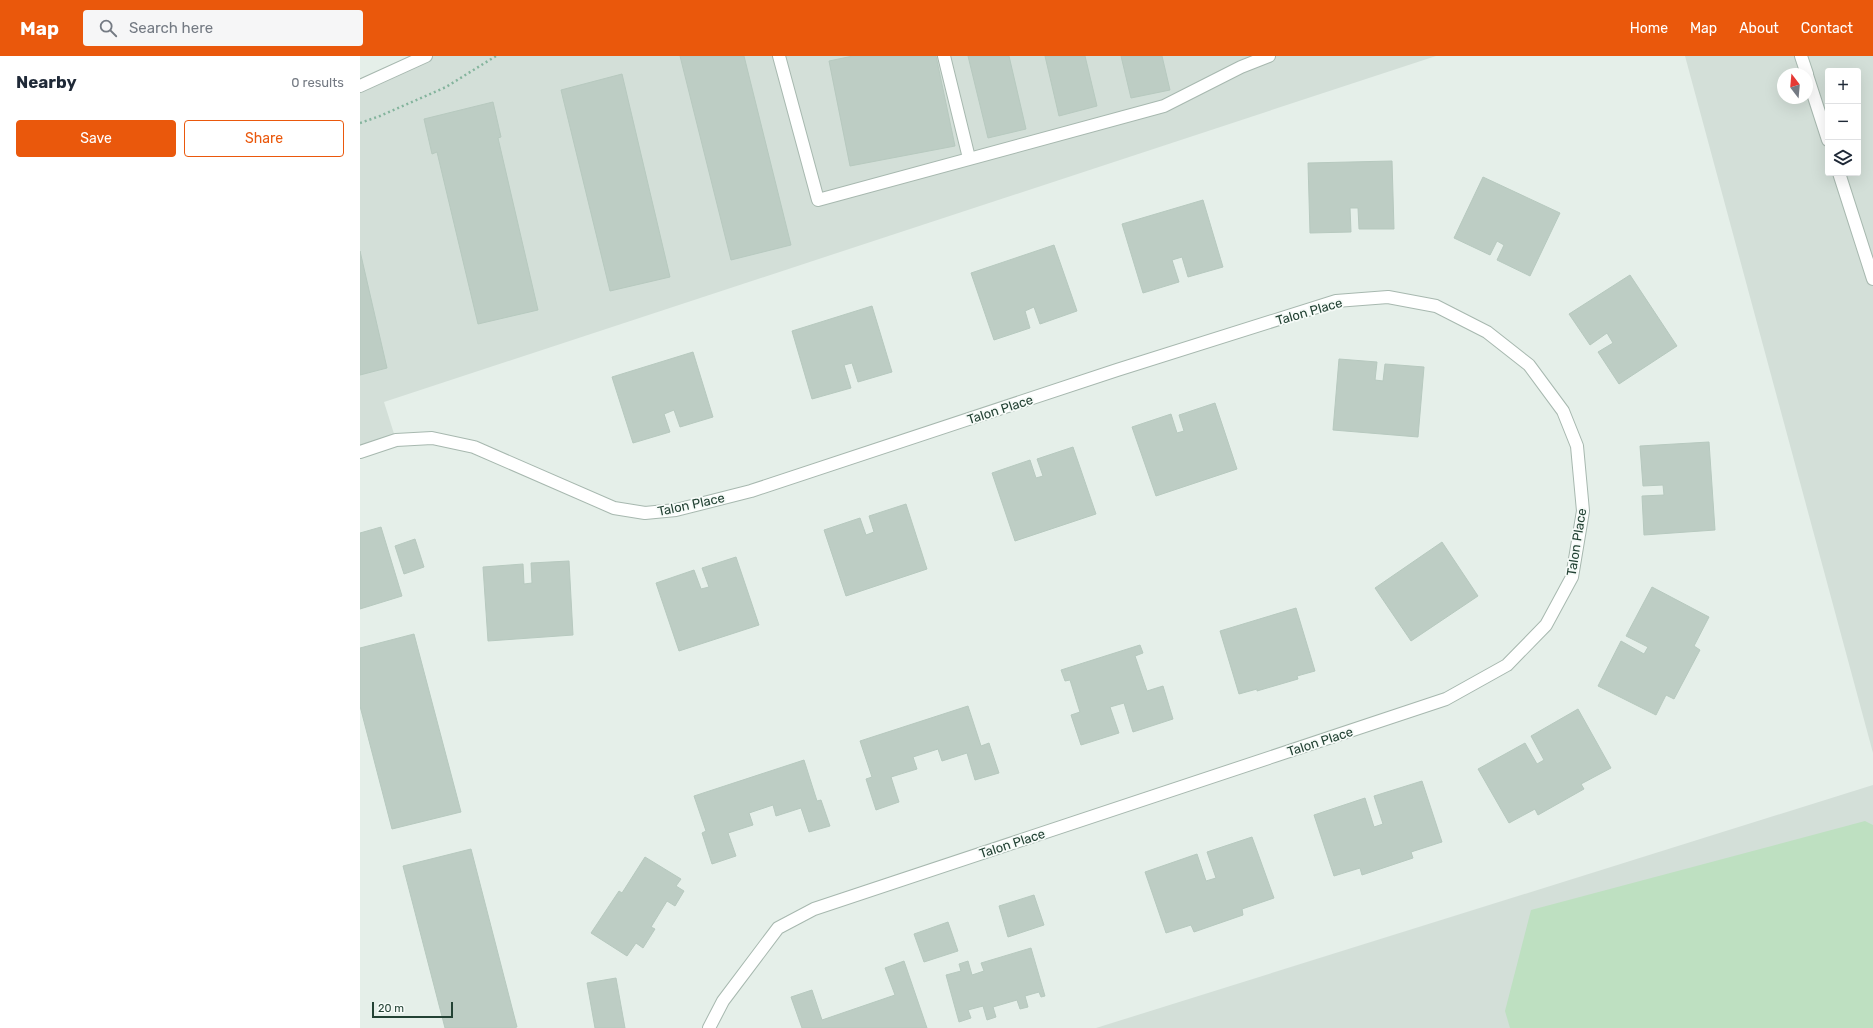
<!DOCTYPE html>
<html lang="en">
<head>
<meta charset="utf-8">
<style>
	:root { --surface:#fff; --page:#f6f6f7; --text:#1f2937; --muted:#747a83; --line:#e0e1e3; --accent:#ea580c }
	body { margin:0; font-family:Rubik,sans-serif; background:var(--page); color:var(--text) }
	.controls { position:absolute; right:12px; top:12px; display:grid; overflow:hidden; border-radius:4px; box-shadow:0 4px 16px #0002 }
	.controls button { width:36px; height:36px; display:grid; place-items:center; padding:0; border:0; border-bottom:1px solid var(--line); background:var(--surface); color:var(--text); font:20px sans-serif }
	.compass { position:absolute; left:1417px; top:12px; width:36px; height:36px; border-radius:50%; background:var(--surface); box-shadow:0 4px 16px #0002; rotate:344deg }
	.scale { position:absolute; left:12px; bottom:10px; width:81px; box-sizing:border-box; padding-left:4px; border:2px solid #234234; border-top:0; font-size:11px; line-height:14px; white-space:nowrap; color:#234234; -webkit-text-stroke:3px #f6fbf8; paint-order:stroke }
	.list { margin:0; padding:0; list-style:none }
	h2 { display:flex; justify-content:space-between; align-items:center; height:52px; margin:0; padding:0 16px; font-size:17px }
	h2 small { font-size:13px; font-weight:400; color:var(--muted) }
	.actions { display:flex; gap:8px; padding:12px 16px }
	.actions a { flex:1; padding:9px 0; border:1px solid var(--accent); border-radius:4px; text-align:center; font-size:14px; color:var(--accent) }
	.actions .main { background:var(--accent); color:#fff }
	.icon { flex:none; width:22px; height:22px; fill:none; stroke:currentColor; stroke-width:2; stroke-linecap:round; stroke-linejoin:round }
	.map { position:relative; flex:none; width:1513px; height:972px; overflow:hidden }
	header { display:flex; align-items:center; gap:24px; box-sizing:border-box; height:56px; padding:0 20px; background:var(--accent); color:#fff }
	header strong { font-size:19px }
	nav { display:flex; gap:22px; margin-inline-start:auto; font-size:14px }
	.search { width:280px; height:36px; background:var(--page); display:flex; align-items:center; gap:10px; box-sizing:border-box; padding:0 14px; border-radius:4px; color:var(--muted); font-size:15px }
	main { display:flex }
	aside { flex:1; background:var(--surface) }
	.map>svg:first-child { display:block }
</style>
</head>
<body>
<header>
<strong>Map</strong>
<div class="search"><svg class="icon" aria-label="search" viewBox="0 0 24 24"><circle cx="10" cy="10" r="6"/><path d="M15 15l6 6"/></svg>Search here</div>
<nav><a>Home</a><a>Map</a><a>About</a><a>Contact</a></nav>
</header>
<main>
<aside>
<h2>Nearby<small>0 results</small></h2>
<ul class="list">
</ul>
<div class="actions"><a class="main">Save</a><a>Share</a></div>
</aside>
<div class="map">
<svg width="1513" height="972" viewBox="0 0 1513 972">
	<rect width="100%" height="100%" fill="#e5efe9"/>
	<!-- built -->
	<g fill="#d3dfd8" fill-rule="evenodd">
		<polygon points="66,0 1076,0 24,346 36,384 0,396 0,30"/>
		<path d="M1325,0H1513V697ZM1468,15H1498V117H1468ZM1423,18H1447V42H1423Z"/>
		<polygon points="1513,729 1513,972 736,972"/>
	</g>
	<!-- green -->
	<polygon fill="#bee0c1" points="1505,765 1513,769 1513,972 1150,972 1145,955 1171,854"/>
	<!-- building -->
	<g fill="#bdcdc4" stroke="#b7c9bf">
		<polygon points="320,0 384,0 431,189 371,204"/>
		<polygon points="493,0 576,0 595,90 490,110 469,5"/>
		<polygon points="608,0 649,0 666,73 628,82"/>
		<polygon points="685,0 725,0 737,50 699,60"/>
		<polygon points="761,0 802,0 810,34 771,42"/>
		<polygon points="262,18 310,221 250,235 201,34"/>
		<polygon points="133,46 141,81 138,82 178,254 118,268 77,96 72,98 64,63"/>
		<polygon points="1032,105 1034,173 999,173 998,152 990,152 991,176 950,177 948,107"/>
		<polygon points="1123,121 1200,157 1170,220 1137,204 1144,189 1137,185 1130,199 1094,182"/>
		<polygon points="843,144 863,211 828,221 822,201 812,204 819,226 783,237 762,168"/>
		<polygon points="694,189 717,255 680,268 674,251 665,255 670,272 634,284 611,217"/>
		<polygon points="0,195 27,312 0,319"/>
		<polygon points="1270,219 1317,290 1259,328 1238,296 1253,287 1247,277 1230,289 1209,258"/>
		<polygon points="512,250 532,316 498,326 492,307 484,309 491,332 452,343 432,275"/>
		<polygon points="333,296 353,361 320,371 314,354 304,358 310,376 273,387 252,321"/>
		<polygon points="979,303 1017,306 1015,324 1023,325 1025,308 1064,311 1058,381 973,374"/>
		<polygon points="855,347 877,413 796,440 772,371 811,358 817,377 824,375 819,359"/>
		<polygon points="1349,386 1355,474 1284,479 1282,440 1304,439 1303,429 1283,430 1280,390"/>
		<polygon points="713,391 736,458 655,485 632,417 670,404 676,422 683,420 677,403"/>
		<polygon points="546,448 567,513 486,540 464,474 500,462 506,479 514,476 509,460"/>
		<polygon points="21,471 42,540 0,553 0,477"/>
		<polygon points="55,483 64,511 44,518 35,490"/>
		<polygon points="1082,486 1118,540 1051,585 1015,532"/>
		<polygon points="376,501 399,569 319,595 296,527 334,514 341,533 349,531 342,512"/>
		<polygon points="209,505 213,579 128,585 123,511 163,508 164,528 172,527 171,507"/>
		<polygon points="1292,531 1349,561 1334,590 1340,594 1314,643 1306,639 1296,659 1238,630 1261,585 1284,598 1288,591 1266,580"/>
		<polygon points="936,552 955,615 937,620 938,623 897,635 897,633 879,638 860,575"/>
		<polygon points="54,578 101,756 32,773 0,650 0,592"/>
		<polygon points="780,589 783,597 775,600 787,635 803,630 813,663 773,676 764,647 750,651 759,677 721,689 711,659 720,656 710,624 705,625 701,614"/>
		<polygon points="608,650 621,690 629,687 639,717 615,724 607,697 582,705 578,693 553,701 557,713 531,721 539,746 516,754 506,723 512,721 500,685"/>
		<polygon points="1218,653 1251,712 1221,728 1224,733 1178,759 1175,753 1149,767 1118,713 1165,687 1177,708 1184,704 1171,680"/>
		<polygon points="444,704 457,745 461,744 470,770 449,776 441,752 416,760 413,749 389,757 393,769 368,777 376,800 352,808 342,777 346,775 334,740"/>
		<polygon points="1062,725 1082,786 1051,796 1053,802 1002,819 1000,812 974,820 954,759 1005,742 1014,771 1023,768 1014,740"/>
		<polygon points="892,781 914,842 882,853 883,859 834,876 831,869 806,877 785,816 837,798 846,825 856,822 847,796"/>
		<polygon points="111,793 157,971 153,972 85,972 43,810"/>
		<polygon points="285,801 321,823 316,830 324,835 315,850 307,845 291,871 295,873 283,892 276,887 267,900 231,877 259,835 262,837"/>
		<polygon points="674,839 684,869 648,881 639,850"/>
		<polygon points="588,866 598,895 564,906 554,878"/>
		<polygon points="671,892 685,940 681,941 679,936 665,940 668,951 660,953 657,944 633,951 636,961 627,964 623,950 608,954 611,962 599,966 586,919 601,915 599,908 608,905 612,919 624,915 621,907"/>
		<polygon points="544,905 567,972 442,972 431,941 452,934 462,964 535,939 525,912"/>
		<polygon points="256,922 265,972 235,972 227,927"/>
	</g>
	<g fill="none" stroke-linecap="round" stroke-linejoin="round">
		<defs>
			<g id="service">
				<polyline points="419,0 458,144 804,50 881,11 909,0"/>
				<polyline points="584,0 609,102"/>
			</g>
			<g id="minor">
				<polyline points="1441,0 1447,18"/>
				<polyline points="1447,19 1468,84"/>
				<polyline points="0,30 66,0"/>
				<polyline points="1479,117 1513,223"/>
				<polyline points="0,396 36,384 72,382 114,391 254,452 285,457 316,454 391,435 757,314 976,245 1028,241 1076,250 1127,276 1169,309 1203,355 1217,390 1223,455 1212,521 1186,569 1147,609 1086,643 454,853 418,872 363,945 349,972"/>
			</g>
		</defs>
		<!-- service casing -->
		<use href="#service" stroke="#a7b8af" stroke-width="14"/>
		<!-- minor casing -->
		<use href="#minor" stroke="#a7b8af" stroke-width="14"/>
		<!-- path -->
		<polyline stroke="#84b49d" stroke-width="2.5" stroke-dasharray="2 3" stroke-linecap="butt" points="0,67 20,60 86,31 136,0"/>
		<!-- service -->
		<use href="#service" stroke="#fff" stroke-width="12"/>
		<!-- minor -->
		<use href="#minor" stroke="#fff" stroke-width="12"/>
	</g>
	<g text-anchor="middle" stroke-width="3.5" stroke-linejoin="round" paint-order="stroke">
		<!-- street labels -->
		<g font-size="13" fill="#234234" stroke="#f6fbf8">
			<text transform="translate(949 255) rotate(-16)" y="5">Talon Place</text>
			<text transform="translate(640 353) rotate(-18)" y="5">Talon Place</text>
			<text transform="translate(331 448) rotate(-12)" y="5">Talon Place</text>
			<text transform="translate(1216 486) rotate(-81)" y="5">Talon Place</text>
			<text transform="translate(960 685) rotate(-18)" y="5">Talon Place</text>
			<text transform="translate(652 787) rotate(-18)" y="5">Talon Place</text>
		</g>
	</g>
</svg>
<div class="controls">
<button>+</button>
<button>−</button>
<button><svg class="icon" aria-label="layers" viewBox="0 0 24 24"><path d="M12 4l9 5-9 5-9-5zM3 14l9 5 9-5"/></svg></button>
</div>
<svg class="compass" viewBox="-18 -18 36 36"><path d="M0-13l5 13h-10z" fill="#e53935"/><path d="M0 13l5-13h-10z" fill="#747a83"/></svg>
<div class="scale">20 m</div>
</div>
</main>
</body>
</html>
